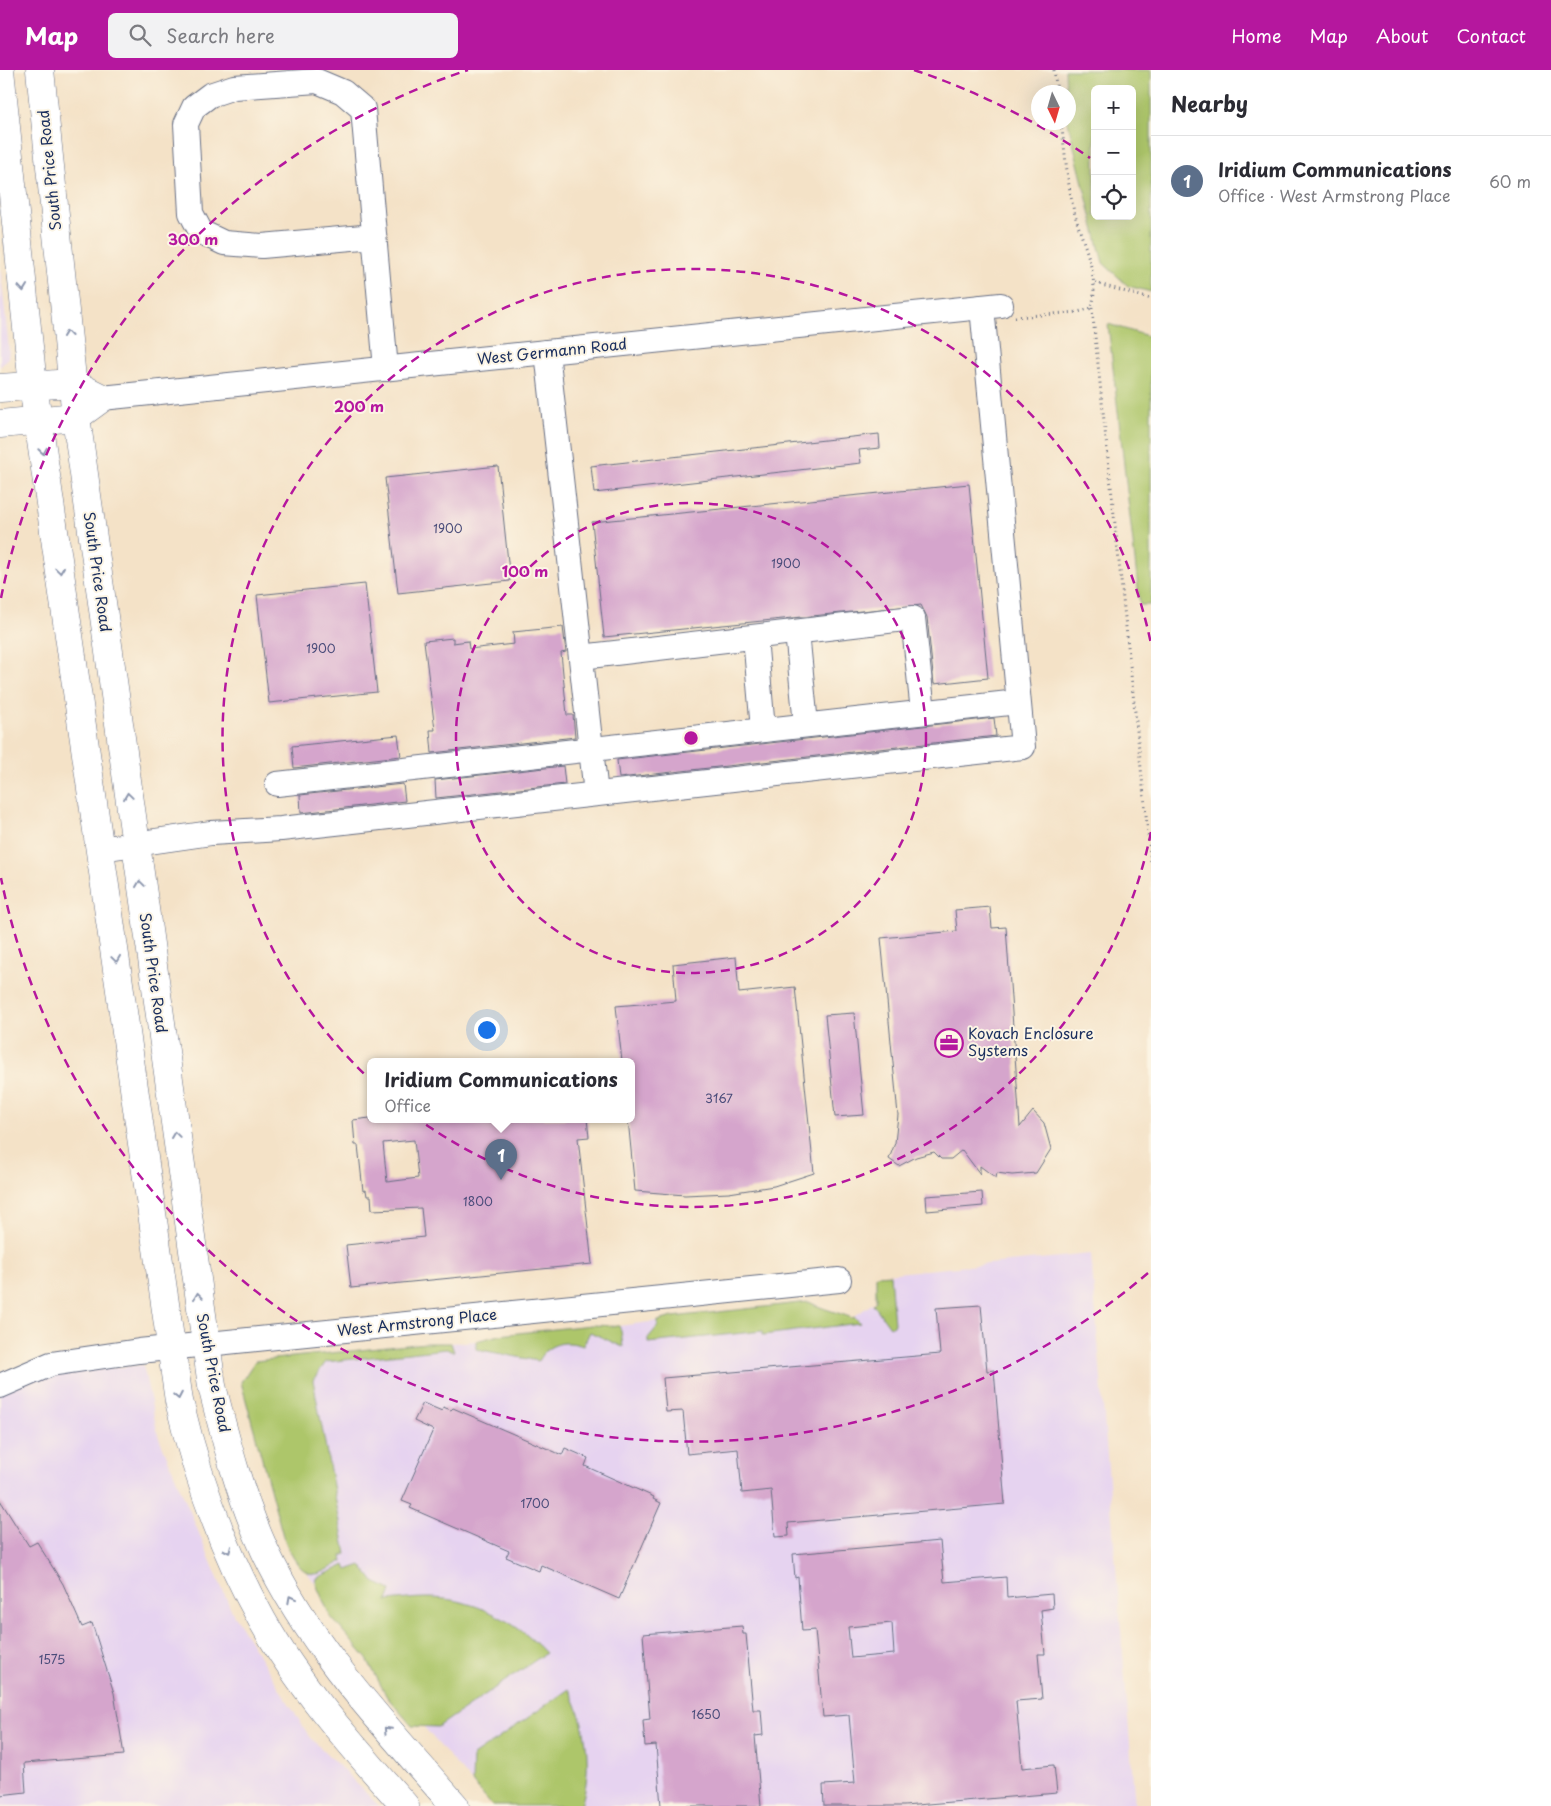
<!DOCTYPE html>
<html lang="en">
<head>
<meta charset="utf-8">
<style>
	:root { --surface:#fff; --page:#f2f2f3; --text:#2b2b33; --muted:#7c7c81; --line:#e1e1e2; --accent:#b5179e }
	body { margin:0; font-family:"Playpen Sans",sans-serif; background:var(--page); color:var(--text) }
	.controls { position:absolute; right:15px; top:15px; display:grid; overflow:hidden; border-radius:8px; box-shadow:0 5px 20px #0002 }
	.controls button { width:45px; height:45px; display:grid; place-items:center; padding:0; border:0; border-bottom:1px solid var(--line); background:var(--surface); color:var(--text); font:25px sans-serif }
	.compass { position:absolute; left:1031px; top:15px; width:45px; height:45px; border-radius:50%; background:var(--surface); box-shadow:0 5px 20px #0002; rotate:175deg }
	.you { position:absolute; left:486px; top:959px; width:18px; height:18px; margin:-12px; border:4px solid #fff; border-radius:50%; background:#1a73e8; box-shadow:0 0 0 8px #1a73e833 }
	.badge { display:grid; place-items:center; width:32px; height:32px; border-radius:50%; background:var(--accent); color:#fff; font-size:16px; font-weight:700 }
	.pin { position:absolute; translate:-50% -41px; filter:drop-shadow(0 1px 2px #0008) }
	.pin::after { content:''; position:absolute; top:26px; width:18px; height:15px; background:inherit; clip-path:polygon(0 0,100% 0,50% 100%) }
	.popup { position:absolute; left:367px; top:988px; width:268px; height:65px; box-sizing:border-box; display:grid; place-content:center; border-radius:8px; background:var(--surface); filter:drop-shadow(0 1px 4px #0005); font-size:16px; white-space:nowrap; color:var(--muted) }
	.popup b { font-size:19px; color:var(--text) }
	.popup::after { content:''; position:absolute; left:50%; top:100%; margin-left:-10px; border:10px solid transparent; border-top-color:var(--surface) }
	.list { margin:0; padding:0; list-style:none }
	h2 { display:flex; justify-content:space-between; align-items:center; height:65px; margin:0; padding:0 20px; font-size:21px }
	h2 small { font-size:16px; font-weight:400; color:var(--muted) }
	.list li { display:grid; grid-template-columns:32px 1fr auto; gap:15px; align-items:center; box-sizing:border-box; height:90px; padding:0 20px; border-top:1px solid var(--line) }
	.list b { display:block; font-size:19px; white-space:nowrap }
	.list p { margin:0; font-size:16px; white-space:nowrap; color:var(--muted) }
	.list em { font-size:16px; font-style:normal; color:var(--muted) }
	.icon { flex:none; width:28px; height:28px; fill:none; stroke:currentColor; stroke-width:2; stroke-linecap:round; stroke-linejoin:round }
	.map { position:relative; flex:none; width:1151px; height:1736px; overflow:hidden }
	header { display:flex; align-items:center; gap:30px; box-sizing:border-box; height:70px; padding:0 25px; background:var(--accent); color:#fff }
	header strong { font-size:24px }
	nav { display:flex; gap:28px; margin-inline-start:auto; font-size:18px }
	.search { width:350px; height:45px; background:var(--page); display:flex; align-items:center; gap:12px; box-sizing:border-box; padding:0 18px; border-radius:8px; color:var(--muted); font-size:19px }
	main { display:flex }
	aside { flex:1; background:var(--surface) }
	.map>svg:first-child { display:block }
</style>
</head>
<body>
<header>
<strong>Map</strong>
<div class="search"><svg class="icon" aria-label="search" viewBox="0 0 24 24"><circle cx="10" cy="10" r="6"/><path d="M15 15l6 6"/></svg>Search here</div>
<nav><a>Home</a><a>Map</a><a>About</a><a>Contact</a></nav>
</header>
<main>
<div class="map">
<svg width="1151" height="1736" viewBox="0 0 1151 1736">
	<rect width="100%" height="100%" fill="#fcf5e5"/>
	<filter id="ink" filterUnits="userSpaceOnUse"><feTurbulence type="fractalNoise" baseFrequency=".02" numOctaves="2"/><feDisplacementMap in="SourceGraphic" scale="10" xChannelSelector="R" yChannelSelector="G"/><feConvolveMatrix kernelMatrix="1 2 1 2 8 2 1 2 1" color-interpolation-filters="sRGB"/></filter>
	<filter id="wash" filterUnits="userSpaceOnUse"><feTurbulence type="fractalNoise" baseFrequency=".0096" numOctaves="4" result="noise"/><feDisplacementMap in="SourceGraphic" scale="20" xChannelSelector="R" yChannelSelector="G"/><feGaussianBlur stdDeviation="1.12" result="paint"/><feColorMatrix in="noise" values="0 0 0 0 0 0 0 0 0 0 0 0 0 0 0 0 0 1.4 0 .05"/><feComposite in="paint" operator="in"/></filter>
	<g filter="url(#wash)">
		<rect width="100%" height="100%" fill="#f4e2c7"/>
		<!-- built -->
		<g fill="#e6d3f0">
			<polygon points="0,195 9,280 8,288 0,297"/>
			<polygon points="1091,1184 1135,1736 492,1736 423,1656 412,1656 387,1627 367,1589 336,1553 316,1514 289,1479 283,1466 241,1312 255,1291 426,1273 438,1274 476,1271 500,1265 591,1255 619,1256 658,1251 673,1247 809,1232 827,1241 852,1248 876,1231 876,1205"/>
			<polygon points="143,1295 158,1365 232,1542 309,1666 379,1736 0,1736 0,1309"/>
		</g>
		<!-- green -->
		<g fill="#adc66b" stroke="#647a64" fill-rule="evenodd">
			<path d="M1065,0H1151V222L1128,216L1103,193L1068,53V22H1066ZM1095,19H1132V146H1095Z"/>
			<polygon points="1108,254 1151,267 1151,535 1140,535"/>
			<polygon points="890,1204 894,1254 890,1257 873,1234 876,1231 876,1205"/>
			<path d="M809,1232C824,1240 838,1242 852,1248L855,1247L860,1253L763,1265V1261L648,1273V1268L658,1256V1251L673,1247Z"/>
			<path d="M591,1255L619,1256L621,1261L623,1277L590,1262L583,1276C564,1269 547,1274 538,1291L476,1279V1271L500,1265Z"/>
			<path d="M426,1273H451L454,1282L446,1279L326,1292L313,1310L346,1484L342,1486L343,1491C336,1494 322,1505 314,1504C298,1503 289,1480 283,1466L241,1312L255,1291Z"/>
			<path d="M345,1495L347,1500L361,1495L374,1512L391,1520L387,1531C400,1530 413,1528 425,1528C472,1527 515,1550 546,1583L438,1657L412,1656L387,1627L367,1589L330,1546L316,1514L317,1508Z"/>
			<path d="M569,1619C587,1654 593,1698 581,1736H492L472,1712L473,1686Z"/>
		</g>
		<g id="blocks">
			<!-- building -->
			<g fill="#d5a5cc" fill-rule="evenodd">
				<polygon points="879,364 880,378 859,380 861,393 594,423 591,396"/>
				<polygon points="498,396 510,511 398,523 385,408"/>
				<polygon points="969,414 988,608 934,614 927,547 921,535 604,567 592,452"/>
				<polygon points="365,514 377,622 269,633 257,525"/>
				<polygon points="563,557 566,582 561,583 567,645 573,645 575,667 432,683 430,660 435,660 424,571 453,568 453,573 468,571 469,579 514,574 513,562"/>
				<polygon points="994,648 996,666 619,708 617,690"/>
				<polygon points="398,665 401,686 294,698 292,676"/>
				<polygon points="563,696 565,714 436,728 435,710"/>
				<polygon points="403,714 405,731 301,743 300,725"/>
				<polygon points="990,837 992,858 1006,857 1020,1057 1033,1041 1044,1053 1051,1079 1036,1103 1012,1105 997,1103 996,1108 980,1096 980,1104 962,1080 951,1089 941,1089 934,1082 916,1087 899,1096 889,1089 895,1073 898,1045 881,868 957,861 955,840"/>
				<polygon points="736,887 739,923 795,917 814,1103 774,1116 729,1123 685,1125 635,1121 628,1049 631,1049 631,991 622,991 616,936 676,931 673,894"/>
				<polygon points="854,943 864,1045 835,1047 825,945"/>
				<path d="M370,1048L371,1052L402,1049H587L589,1067L578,1068L592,1194L351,1218L346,1175L424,1167L421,1138L372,1140L371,1126H367L366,1120L363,1121L358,1075H355L353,1050ZM414,1070L418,1108L387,1112L383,1073Z"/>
				<polygon points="982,1122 983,1136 927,1141 926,1126"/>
				<polygon points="981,1235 987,1301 994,1300 1005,1434 788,1453 789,1466 775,1467 771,1420 742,1423 738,1379 687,1384 683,1341 666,1342 663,1308 940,1284 936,1238"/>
				<polygon points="423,1333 442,1341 443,1337 451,1340 453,1338 562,1385 565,1378 588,1388 585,1396 654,1427 653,1429 661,1433 619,1529 541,1495 539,1501 506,1487 509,1481 410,1438 412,1435 402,1431 433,1360 414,1351"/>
				<polygon points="0,1430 29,1476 37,1472 63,1514 82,1557 92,1553 114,1623 124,1685 24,1693 26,1722 0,1725"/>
				<path d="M940,1471L944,1512L1006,1507L1007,1528L1052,1524L1053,1538L1041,1540L1045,1584H1038L1042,1629L1016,1631L1022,1698L1054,1695L1057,1723L904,1736H824L823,1715L855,1713L849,1645L823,1647L815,1560L802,1561L798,1507L795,1508L793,1484ZM892,1553L894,1584L851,1588L848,1557Z"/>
				<polygon points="742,1556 743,1564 746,1564 753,1640 761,1640 763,1665 755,1666 761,1736 661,1736 656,1675 645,1676 643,1650 650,1649 643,1564"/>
			</g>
		</g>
	</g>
	<g filter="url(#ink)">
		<use href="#blocks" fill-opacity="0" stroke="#676e83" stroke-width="1"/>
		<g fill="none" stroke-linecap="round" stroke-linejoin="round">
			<defs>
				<g id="minor">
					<polyline points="374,166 262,176 224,173 201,162 191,143 186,54 194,37 210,25 234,17 317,11 343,22 363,39 386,299"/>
					<polyline points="547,282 596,724"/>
					<polyline points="102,328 1001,235"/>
					<polyline points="797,562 806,655"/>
					<polyline points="755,567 763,660"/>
					<polyline points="581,587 913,548 923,642"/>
					<polyline points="277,714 1018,632"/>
					<polyline points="100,779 211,763 281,759 1023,677 982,237"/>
					<polyline points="0,1316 51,1294 139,1281 839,1210"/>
				</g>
				<g id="major">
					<path d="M0,0L33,315L179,1331C197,1407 224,1482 262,1550C300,1618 354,1678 405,1736"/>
					<path d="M40,0L76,347L212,1316C226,1372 241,1429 265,1481C311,1579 385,1656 455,1736"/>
					<polyline points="0,318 72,313 102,328 76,347 0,354"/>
				</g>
			</defs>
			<!-- minor casing -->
			<use href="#minor" stroke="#676e83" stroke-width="26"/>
			<!-- major casing -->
			<use href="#major" stroke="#676e83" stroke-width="29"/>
			<!-- path -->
			<g stroke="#676e83" stroke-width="3" stroke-dasharray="1 4" stroke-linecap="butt">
				<polyline points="1054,0 1057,22"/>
				<polyline points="1095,213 1151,229"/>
				<polyline points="1092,238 1151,792"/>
				<path d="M1015,247L1078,242L1092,238C1100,202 1081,172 1073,137C1067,110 1065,80 1061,52"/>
			</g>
			<!-- minor -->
			<use href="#minor" stroke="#fff" stroke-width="24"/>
			<!-- major -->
			<use href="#major" stroke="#fff" stroke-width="28"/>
		</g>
		<!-- one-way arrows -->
		<defs><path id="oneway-chevron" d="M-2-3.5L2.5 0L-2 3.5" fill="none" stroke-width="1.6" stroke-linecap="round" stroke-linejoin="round" transform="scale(1.25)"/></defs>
		<g stroke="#8d97ae">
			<use href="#oneway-chevron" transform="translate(23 218) rotate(84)"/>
			<use href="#oneway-chevron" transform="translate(67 264) rotate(-96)"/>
			<use href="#oneway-chevron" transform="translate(43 381) rotate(81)"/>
			<use href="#oneway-chevron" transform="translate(60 500) rotate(82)"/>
			<use href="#oneway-chevron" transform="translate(128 726) rotate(-98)"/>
			<use href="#oneway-chevron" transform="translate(140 814) rotate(-98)"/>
			<use href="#oneway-chevron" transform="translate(116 889) rotate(82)"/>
			<use href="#oneway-chevron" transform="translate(175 1065) rotate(-98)"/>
			<use href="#oneway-chevron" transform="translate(198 1226) rotate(-98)"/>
			<use href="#oneway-chevron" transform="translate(178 1326) rotate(79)"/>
			<use href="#oneway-chevron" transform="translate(228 1480) rotate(66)"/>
			<use href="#oneway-chevron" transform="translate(291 1529) rotate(-118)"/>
			<use href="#oneway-chevron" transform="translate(387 1660) rotate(-133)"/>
		</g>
	</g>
	<!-- distance rings -->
	<g fill="none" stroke="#b5179e" stroke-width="2.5" stroke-dasharray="9 6">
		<circle cx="691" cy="668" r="235"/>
		<path d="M1151 762A469 469 0 1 1 1151 574"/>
		<path d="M1148 1203A704 704 0 0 1 1 808M1 528A704 704 0 0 1 468 0M914 0A704 704 0 0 1 1090 88"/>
	</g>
	<!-- icons -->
	<defs>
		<symbol id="office-ring" viewBox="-11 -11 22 22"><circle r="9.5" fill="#fcf5e5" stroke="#b5179e" stroke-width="1.5"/><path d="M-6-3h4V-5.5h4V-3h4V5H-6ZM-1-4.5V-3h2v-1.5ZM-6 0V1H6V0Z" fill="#b5179e"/></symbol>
	</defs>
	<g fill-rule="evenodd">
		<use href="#office-ring" x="933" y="957" width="32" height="32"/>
	</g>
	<g text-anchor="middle" stroke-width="4" stroke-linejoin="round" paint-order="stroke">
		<!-- number labels -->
		<g font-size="12" fill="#4a4c7a">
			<text x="448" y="463">1900</text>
			<text x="786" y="498">1900</text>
			<text x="321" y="583">1900</text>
			<text x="719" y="1033">3167</text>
			<text x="478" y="1136">1800</text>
			<text x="535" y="1438">1700</text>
			<text x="52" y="1594">1575</text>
			<text x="706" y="1649">1650</text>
		</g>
		<!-- street labels -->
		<g font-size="15" fill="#1b2f5e" stroke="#fcf5e5">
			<text transform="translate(50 100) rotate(-96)" y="5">South Price Road</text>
			<text transform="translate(552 282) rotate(-6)" y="5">West Germann Road</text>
			<text transform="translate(97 502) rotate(82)" y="5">South Price Road</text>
			<text transform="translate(153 903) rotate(82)" y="5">South Price Road</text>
			<text transform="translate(417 1253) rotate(-6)" y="5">West Armstrong Place</text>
			<text transform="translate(213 1303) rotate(79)" y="5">South Price Road</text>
		</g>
		<!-- poi labels -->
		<g font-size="15" fill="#1b2f5e" stroke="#fcf5e5" text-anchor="start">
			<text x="968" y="969">Kovach Enclosure<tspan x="968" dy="17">Systems</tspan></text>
		</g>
	</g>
	<circle cx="691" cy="668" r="8" fill="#b5179e" stroke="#fcf5e5" stroke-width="2.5"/>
	<g font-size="15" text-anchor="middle" font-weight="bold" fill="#b5179e" stroke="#fcf5e5" stroke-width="4" stroke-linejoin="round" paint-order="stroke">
		<text x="193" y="175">300 m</text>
		<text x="359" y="342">200 m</text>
		<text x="525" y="507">100 m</text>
	</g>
</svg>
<div class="controls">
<button>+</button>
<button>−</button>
<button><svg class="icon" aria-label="locate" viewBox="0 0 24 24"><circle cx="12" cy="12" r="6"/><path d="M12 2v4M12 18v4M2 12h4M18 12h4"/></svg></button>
</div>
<svg class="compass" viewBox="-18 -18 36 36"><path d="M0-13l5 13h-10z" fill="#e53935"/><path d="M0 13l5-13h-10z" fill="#7c7c81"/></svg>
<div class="you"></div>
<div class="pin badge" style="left:501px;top:1110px;background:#5c6f8a">1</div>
<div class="popup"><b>Iridium Communications</b>Office</div>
</div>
<aside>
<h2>Nearby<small></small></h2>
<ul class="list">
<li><span class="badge" style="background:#5c6f8a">1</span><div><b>Iridium Communications</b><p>Office · West Armstrong Place</p></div><em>60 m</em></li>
</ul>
</aside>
</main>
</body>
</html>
